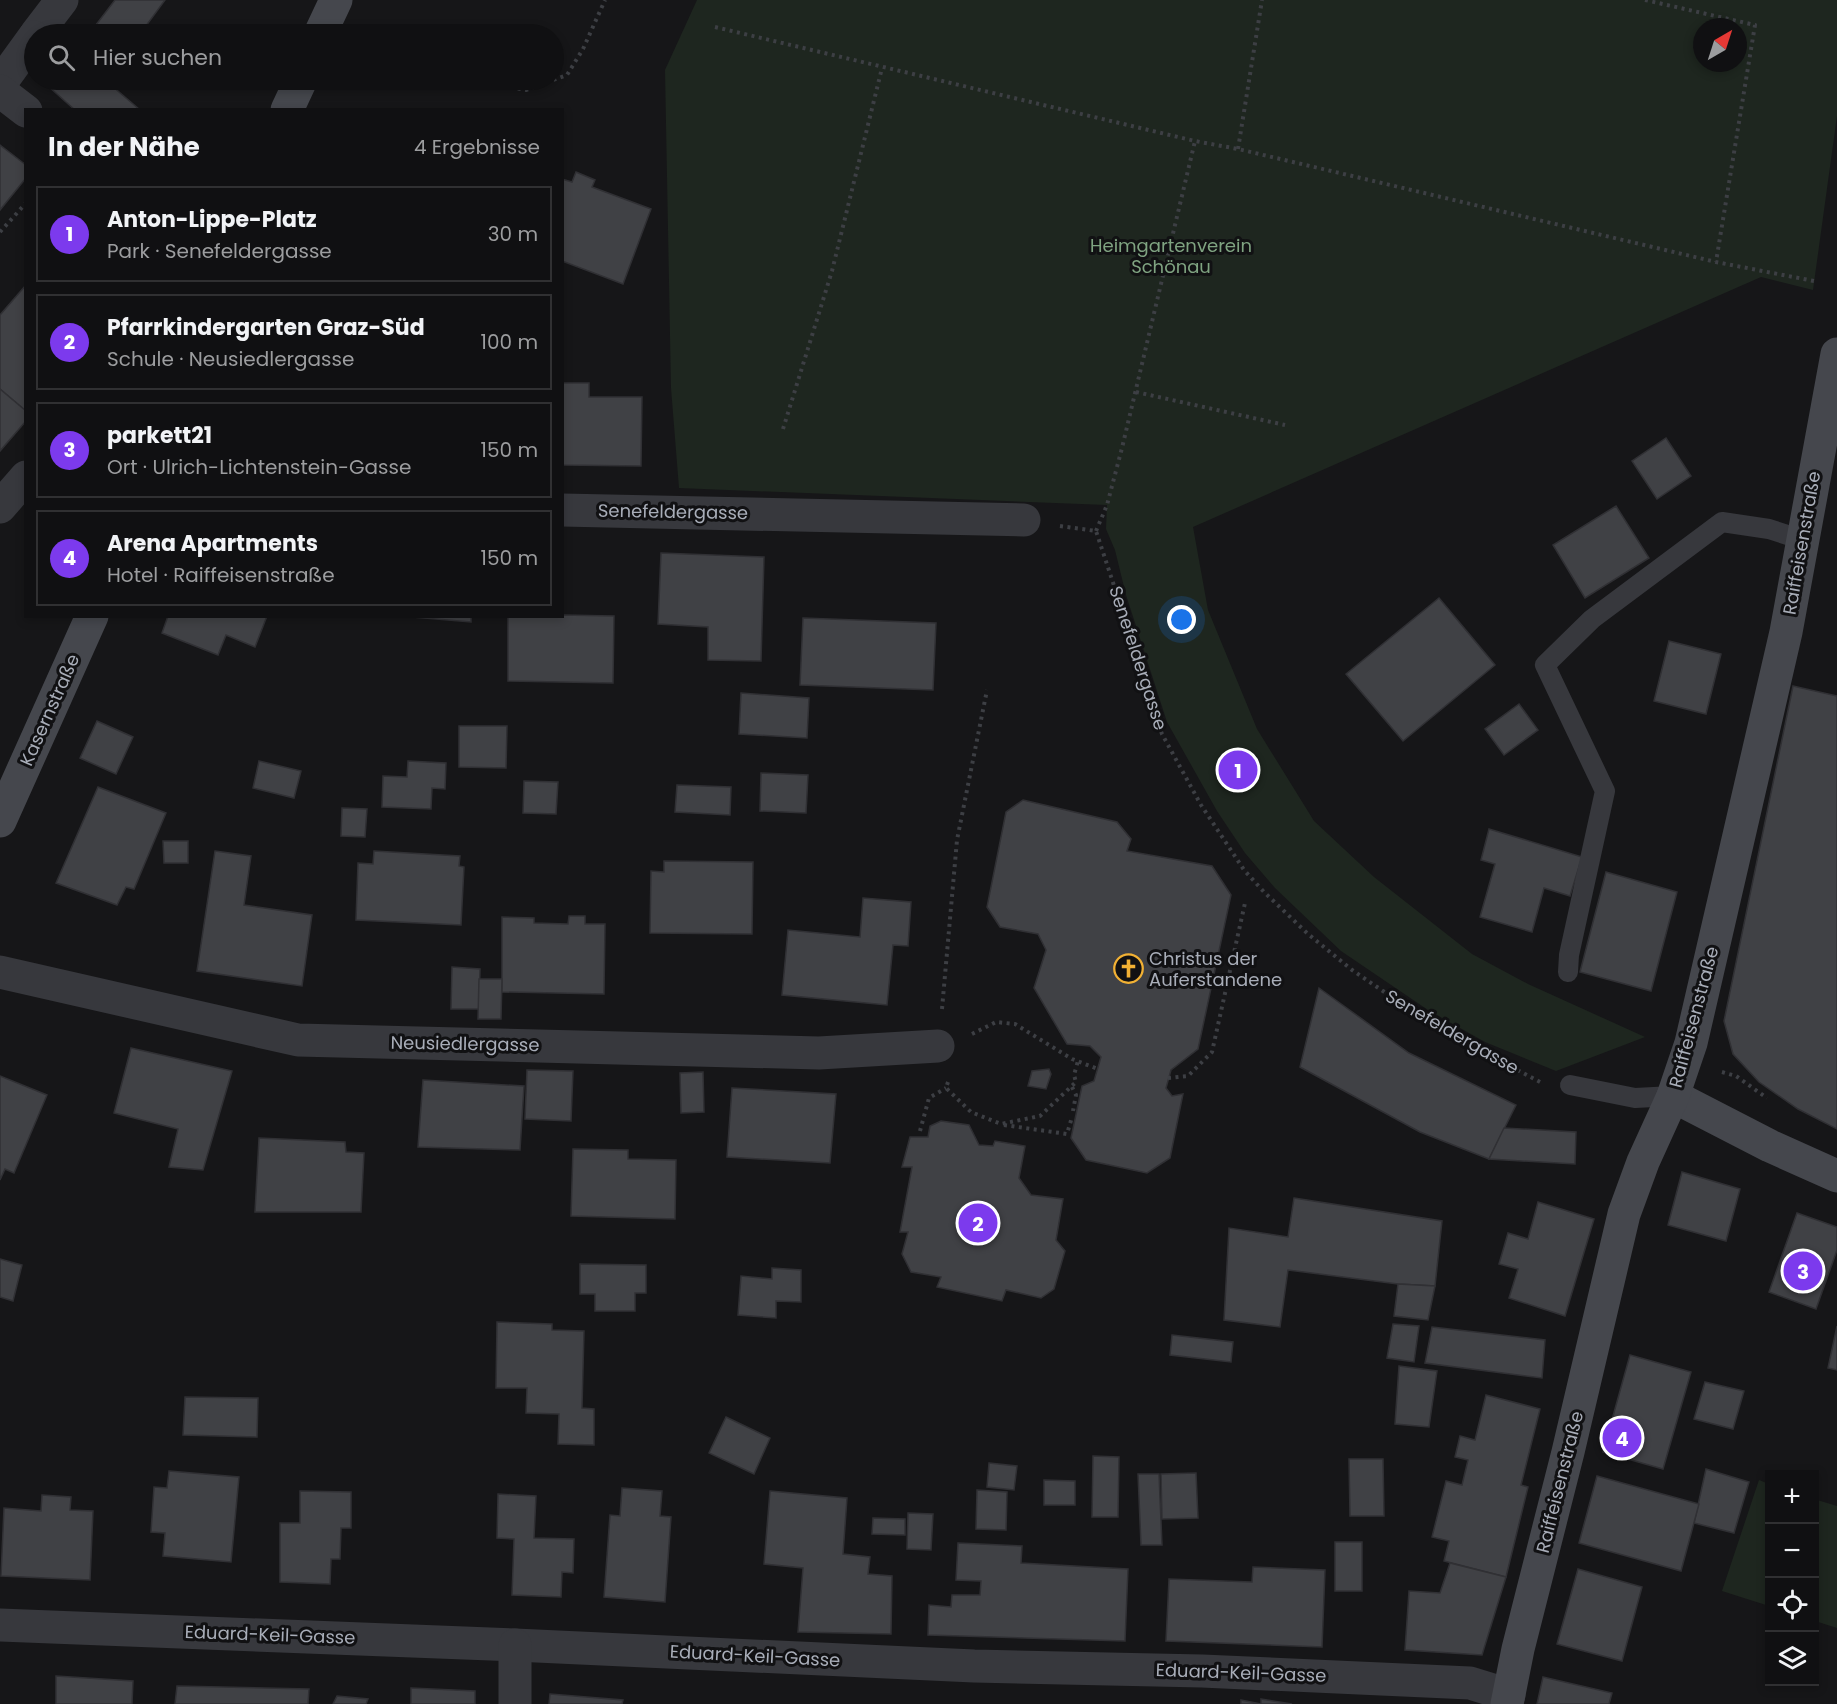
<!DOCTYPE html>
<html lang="de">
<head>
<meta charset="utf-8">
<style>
	:root { --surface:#101012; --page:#1e1e20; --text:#f1f3f6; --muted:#9c9d9f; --line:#303032; --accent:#7c3aed }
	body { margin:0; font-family:Poppins,sans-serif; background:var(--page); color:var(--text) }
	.controls { position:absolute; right:18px; bottom:18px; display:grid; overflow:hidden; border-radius:0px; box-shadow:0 3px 9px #0003 }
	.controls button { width:54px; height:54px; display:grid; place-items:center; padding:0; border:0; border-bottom:2px solid var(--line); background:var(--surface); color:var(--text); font:30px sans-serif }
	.compass { position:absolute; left:1693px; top:18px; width:54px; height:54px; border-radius:50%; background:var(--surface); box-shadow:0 3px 9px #0003; rotate:39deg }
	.you { position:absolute; left:1182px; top:620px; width:21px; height:21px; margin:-15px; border:4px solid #fff; border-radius:50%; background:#1a73e8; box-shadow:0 0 0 9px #1a73e833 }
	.badge { display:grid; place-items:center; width:39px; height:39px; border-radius:50%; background:var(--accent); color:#fff; font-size:20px; font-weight:700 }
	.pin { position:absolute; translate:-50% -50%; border:3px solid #fff; box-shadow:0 2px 6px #0006 }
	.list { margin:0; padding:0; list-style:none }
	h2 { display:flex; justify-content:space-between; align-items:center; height:78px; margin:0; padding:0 24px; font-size:26px }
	h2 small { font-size:20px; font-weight:400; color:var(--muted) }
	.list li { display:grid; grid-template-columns:39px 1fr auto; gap:18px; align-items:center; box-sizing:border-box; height:96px; margin:0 12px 12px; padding:0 12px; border:2px solid var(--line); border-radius:0px }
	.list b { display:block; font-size:22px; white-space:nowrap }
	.list p { margin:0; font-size:20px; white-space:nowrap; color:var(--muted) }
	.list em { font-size:20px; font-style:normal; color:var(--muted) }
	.icon { flex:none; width:33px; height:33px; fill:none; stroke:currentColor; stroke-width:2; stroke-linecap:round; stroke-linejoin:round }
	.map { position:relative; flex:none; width:1837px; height:1704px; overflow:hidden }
	.search { position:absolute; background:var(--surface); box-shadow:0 3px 9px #0003; left:24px; top:24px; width:540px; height:66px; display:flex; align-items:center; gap:15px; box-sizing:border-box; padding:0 21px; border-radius:33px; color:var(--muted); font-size:22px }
	.panel { position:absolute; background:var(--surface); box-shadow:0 3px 9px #0003; left:24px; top:108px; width:540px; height:510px; border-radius:0px }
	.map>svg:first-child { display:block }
</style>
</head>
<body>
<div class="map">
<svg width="1837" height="1704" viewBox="0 0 1837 1704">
	<rect width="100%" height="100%" fill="#161618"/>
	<!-- green -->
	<g fill="#1e261f" fill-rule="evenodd">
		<path d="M697,0H1837V116L1813,290L1761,277L1193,527L1208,610L1257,729L1314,821L1374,877L1472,954L1528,984L1645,1037L1556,1071L1485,1042L1428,1010L1341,951L1275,888L1245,853L1217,811L1167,722L1126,595L1115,550L1106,529L1107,505L679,488L671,388L665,70ZM1702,27H1738V63H1702Z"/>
		<polygon points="1759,1480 1769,1484 1769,1606 1722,1591"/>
		<polygon points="1814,1499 1837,1506 1837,1628 1815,1621"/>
	</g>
	<!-- building -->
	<g fill="#404145" stroke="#303034" stroke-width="1.5">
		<polygon points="115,0 165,0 140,34 89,34"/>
		<polygon points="53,80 105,80 140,110 75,110 48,86"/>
		<polygon points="0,145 26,165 26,178 0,210"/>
		<polygon points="576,172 595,180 592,187 651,209 623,284 562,261 562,179 572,182"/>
		<polygon points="26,285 26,411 0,389 0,315"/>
		<polygon points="562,383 589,383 589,397 642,397 641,466 562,465"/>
		<polygon points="0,389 26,411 26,421 0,451"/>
		<polygon points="1666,438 1691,476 1657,499 1632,461"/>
		<polygon points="1616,506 1649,558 1585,598 1553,545"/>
		<polygon points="661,553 764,557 761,661 708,660 708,627 658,624"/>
		<polygon points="1439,598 1495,665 1403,741 1346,674"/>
		<polygon points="562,615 614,616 613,683 508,681 508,616"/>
		<polygon points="168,616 267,616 255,647 226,635 218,655 162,633"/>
		<polygon points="400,616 471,616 471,622"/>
		<polygon points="803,618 936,623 933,690 800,685"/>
		<polygon points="1669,641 1721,654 1706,714 1654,701"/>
		<polygon points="1793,686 1837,696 1837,1129 1798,1109 1759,1082 1733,1054 1724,1021"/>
		<polygon points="741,693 809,698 807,738 739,734"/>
		<polygon points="1519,704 1538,730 1504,755 1485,729"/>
		<polygon points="97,721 133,737 116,774 80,758"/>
		<polygon points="459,726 507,726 506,768 459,767"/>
		<polygon points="259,761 301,771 294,798 253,788"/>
		<polygon points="408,761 446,763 445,789 432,788 431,809 382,807 383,776 407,777"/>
		<polygon points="761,773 808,775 806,813 760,811"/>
		<polygon points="524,781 558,782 556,814 523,813"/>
		<polygon points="677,785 731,787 730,815 675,812"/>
		<polygon points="98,787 166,813 134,889 126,887 117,905 56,883"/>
		<polygon points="1023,800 1117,822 1131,839 1127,851 1212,866 1231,895 1198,1049 1171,1070 1166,1088 1172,1096 1183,1094 1170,1158 1147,1173 1086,1160 1071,1138 1082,1086 1094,1081 1101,1057 1090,1046 1067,1044 1034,988 1046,950 1038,934 1000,927 987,907 1006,812"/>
		<polygon points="342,808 367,809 365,837 341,836"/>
		<polygon points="1489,829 1582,857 1570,896 1544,888 1532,932 1480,917 1495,864 1481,860"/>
		<polygon points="163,841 188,841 188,863 164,863"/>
		<polygon points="215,851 251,856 244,905 312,915 302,986 197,971"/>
		<polygon points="374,851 460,856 459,866 464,867 461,925 356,920 358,863 373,864"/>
		<polygon points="664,861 753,862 752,934 650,933 651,871 664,872"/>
		<polygon points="1606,872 1677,892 1651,991 1580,972"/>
		<polygon points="863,898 911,902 908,946 893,945 887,1005 782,995 788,930 860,937"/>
		<polygon points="569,916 585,916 585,924 605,924 604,994 502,992 502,917 534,918 534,923 568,924"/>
		<polygon points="452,967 480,969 479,1009 451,1009"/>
		<polygon points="479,979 502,979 501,1019 478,1019"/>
		<polygon points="1319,988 1409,1053 1516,1105 1489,1159 1420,1132 1300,1067"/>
		<polygon points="131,1048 232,1071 203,1170 169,1167 178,1129 114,1113"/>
		<polygon points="1049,1069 1051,1074 1046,1089 1028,1086 1032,1071"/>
		<polygon points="527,1070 573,1071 571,1121 525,1119"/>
		<polygon points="703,1072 704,1112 681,1113 680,1073"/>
		<polygon points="0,1076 47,1095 14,1173 5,1169 0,1180"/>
		<polygon points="423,1080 524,1086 520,1150 418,1147"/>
		<polygon points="732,1088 836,1094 830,1163 727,1157"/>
		<polygon points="941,1121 969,1125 979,1145 993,1146 995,1141 1025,1146 1019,1178 1031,1195 1063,1199 1056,1240 1065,1251 1054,1289 1041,1298 1006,1290 1002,1301 937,1287 941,1277 911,1272 902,1254 908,1232 900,1232 912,1167 902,1167 910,1137 928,1137 930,1126"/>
		<polygon points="1504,1128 1576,1132 1575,1164 1489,1159"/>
		<polygon points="259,1138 345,1142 346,1152 364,1153 361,1212 255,1212"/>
		<polygon points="573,1149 628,1150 628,1159 676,1160 675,1219 571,1216"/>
		<polygon points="1682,1172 1740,1189 1726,1241 1668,1225"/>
		<polygon points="1294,1198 1442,1221 1435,1286 1398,1284 1288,1270 1280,1327 1224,1320 1229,1228 1288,1237"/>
		<polygon points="1538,1202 1594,1219 1565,1316 1509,1298 1518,1269 1499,1264 1508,1233 1528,1239"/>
		<polygon points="1797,1213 1837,1227 1837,1250 1816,1309 1769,1292"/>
		<polygon points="0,1259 22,1265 13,1301 0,1297"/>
		<polygon points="580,1264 646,1265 646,1293 635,1293 635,1311 595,1311 595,1294 580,1294"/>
		<polygon points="772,1268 801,1270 801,1302 776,1301 776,1318 738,1315 741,1276 772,1279"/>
		<polygon points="1398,1284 1435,1286 1428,1320 1394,1316"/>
		<polygon points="497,1322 552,1324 552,1330 584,1331 582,1408 594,1409 594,1445 558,1444 559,1414 526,1413 527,1388 496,1388"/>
		<polygon points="1393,1324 1419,1326 1414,1362 1387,1358"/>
		<polygon points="1837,1326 1837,1370 1828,1368"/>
		<polygon points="1432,1327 1545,1340 1542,1378 1425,1363"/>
		<polygon points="1172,1335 1233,1342 1231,1362 1170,1355"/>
		<polygon points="1630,1355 1691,1372 1663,1469 1603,1452"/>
		<polygon points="1399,1366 1437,1371 1429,1427 1395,1424"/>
		<polygon points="1705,1382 1744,1391 1733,1429 1694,1419"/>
		<polygon points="1486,1395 1540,1409 1521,1485 1528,1487 1506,1577 1444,1561 1449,1541 1432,1537 1446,1481 1462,1485 1468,1460 1455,1457 1460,1436 1475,1440"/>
		<polygon points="185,1397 258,1398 257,1437 183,1435"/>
		<polygon points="726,1417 770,1438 754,1474 709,1453"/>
		<polygon points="1093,1456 1119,1457 1118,1517 1092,1517"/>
		<polygon points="1349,1459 1383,1459 1384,1516 1350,1516"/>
		<polygon points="989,1463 1017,1466 1014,1490 987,1487"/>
		<polygon points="1706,1469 1749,1482 1734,1533 1694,1523"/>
		<polygon points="169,1471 239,1477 231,1562 163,1556 165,1533 151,1532 154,1487 167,1488"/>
		<polygon points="1196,1473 1198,1518 1162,1519 1161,1474"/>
		<polygon points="1138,1474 1159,1474 1162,1545 1141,1545"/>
		<polygon points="1597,1476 1699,1504 1681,1571 1579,1543"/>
		<polygon points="1044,1480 1075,1481 1075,1505 1044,1505"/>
		<polygon points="622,1488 662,1491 660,1516 671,1517 665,1602 604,1597 610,1515 620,1516"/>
		<polygon points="977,1490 1007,1492 1006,1530 976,1529"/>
		<polygon points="300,1491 351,1492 351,1528 341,1528 340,1559 331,1559 330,1584 280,1582 280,1523 300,1523"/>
		<polygon points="770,1491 847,1498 843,1554 870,1557 868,1574 892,1576 891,1634 798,1632 803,1568 764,1564"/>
		<polygon points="498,1494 536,1496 534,1538 574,1539 573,1573 562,1572 561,1597 512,1595 514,1539 497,1538"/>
		<polygon points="42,1495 71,1497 70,1510 93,1511 90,1580 1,1576 4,1508 41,1511"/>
		<polygon points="908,1513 933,1514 931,1550 907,1549"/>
		<polygon points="873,1518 905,1519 905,1535 872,1534"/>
		<rect x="1335" y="1542" width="27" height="49"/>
		<polygon points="958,1543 1022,1546 1021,1563 1128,1569 1125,1641 928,1635 929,1605 951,1607 952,1595 980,1595 981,1581 956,1580"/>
		<polygon points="1450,1563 1506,1577 1482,1655 1405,1650 1409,1591 1440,1593"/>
		<polygon points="1253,1567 1325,1570 1322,1647 1166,1641 1169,1579 1252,1582"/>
		<polygon points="1578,1569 1642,1587 1622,1661 1557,1644"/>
		<polygon points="56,1676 133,1681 132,1704 56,1704"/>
		<polygon points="1543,1677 1612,1693 1609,1704 1537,1704"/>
		<polygon points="177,1686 309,1689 308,1704 175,1704"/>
		<polygon points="411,1688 475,1691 475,1704 411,1704"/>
		<polygon points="550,1694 623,1700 622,1704 549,1704"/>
		<polygon points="337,1696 368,1699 366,1704 333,1704"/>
		<polygon points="1261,1699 1292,1704 1261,1704"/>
		<polygon points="1241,1700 1261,1704 1241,1704"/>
	</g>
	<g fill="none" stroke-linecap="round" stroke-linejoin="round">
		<!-- path -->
		<g stroke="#3d3f44" stroke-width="4" stroke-dasharray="3 4.5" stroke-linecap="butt">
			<polyline points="1645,0 1755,25 1716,262"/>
			<polyline points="715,27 1195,141 1238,149 1716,262 1814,281"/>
			<polyline points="503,86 526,90 567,75 583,49 605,0"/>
			<polyline points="1238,149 1262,0"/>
			<polyline points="0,232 26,203"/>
			<polyline points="1136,392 1285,425"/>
			<polyline points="783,429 832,271 882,68"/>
			<polyline points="1060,526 1096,531 1123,613 1138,671 1162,734 1201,805 1244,870 1264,892 1308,934 1352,970 1433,1025 1540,1082"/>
			<polyline points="1096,531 1107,505 1122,448 1195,141"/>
			<polyline points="942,1009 957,840 987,690"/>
			<polyline points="972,1034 996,1022 1015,1024 1072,1059 1098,1069"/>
			<polyline points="1722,1072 1736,1076 1767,1098"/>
			<polyline points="1168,1078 1188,1076 1212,1052 1245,903"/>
			<polyline points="948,1082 946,1088 971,1112 1001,1124 1040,1116 1076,1082 1074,1075 1078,1061"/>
			<polyline points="1072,1087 1076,1095 1073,1111"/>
			<polyline points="1004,1125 1067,1134 1072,1117"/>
			<polyline points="920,1131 929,1098 946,1088"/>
		</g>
		<!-- lane -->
		<g stroke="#37383d" stroke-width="20">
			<polyline points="1568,972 1569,955 1605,791 1545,665 1592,619 1722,522 1769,529 1803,540"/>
			<polyline points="1570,1085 1635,1098 1673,1096"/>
		</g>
		<!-- street -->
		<g stroke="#37383d" stroke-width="33">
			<polyline points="36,34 62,0"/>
			<polyline points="0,84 34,37"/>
			<polyline points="0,91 26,111"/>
			<polyline points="0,507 26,477"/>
			<polyline points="562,510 1024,520"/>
			<polyline points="0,972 298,1040 819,1053 938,1046"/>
			<polyline points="0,1625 515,1645 974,1666 1202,1671 1470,1683 1509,1695"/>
			<polyline points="515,1704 515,1645"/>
		</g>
		<!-- secondary -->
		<g stroke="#45474d" stroke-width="33">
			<polyline points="320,34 336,0"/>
			<polyline points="287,110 301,80"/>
			<polyline points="0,821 92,616"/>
			<polyline points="1673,1096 1770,1146 1837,1176"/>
			<polyline points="1507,1704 1518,1649 1568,1452 1624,1214 1643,1162 1673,1096 1691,1043 1786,632 1837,354"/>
		</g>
	</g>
	<!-- icons -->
	<defs>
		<symbol id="church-ring" viewBox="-11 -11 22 22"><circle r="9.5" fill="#111113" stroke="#f2b134" stroke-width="1.5"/><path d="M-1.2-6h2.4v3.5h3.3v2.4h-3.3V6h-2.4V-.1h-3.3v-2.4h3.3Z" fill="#f2b134"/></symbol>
	</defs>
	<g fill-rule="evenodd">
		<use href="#church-ring" x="1112" y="952" width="33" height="33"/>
	</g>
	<g text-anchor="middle" stroke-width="6" stroke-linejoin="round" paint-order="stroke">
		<!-- park labels -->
		<g font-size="18" fill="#7fa381" stroke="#111113">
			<text x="1171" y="252">Heimgartenverein<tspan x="1171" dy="21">Schönau</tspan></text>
		</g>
		<!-- street labels -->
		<g font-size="18" fill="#a8adb8" stroke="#111113">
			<text transform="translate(673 512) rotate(1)" y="6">Senefeldergasse</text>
			<text transform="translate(1802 543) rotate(-80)" y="6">Raiffeisenstraße</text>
			<text transform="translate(1138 658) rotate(72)" y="6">Senefeldergasse</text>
			<text transform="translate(50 710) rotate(-66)" y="6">Kasernstraße</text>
			<text transform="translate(1694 1017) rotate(-75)" y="6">Raiffeisenstraße</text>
			<text transform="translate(1452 1032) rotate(30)" y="6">Senefeldergasse</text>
			<text transform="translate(465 1044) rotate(1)" y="6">Neusiedlergasse</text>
			<text transform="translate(1560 1482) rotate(-76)" y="6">Raiffeisenstraße</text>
			<text transform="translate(270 1635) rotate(2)" y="6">Eduard-Keil-Gasse</text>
			<text transform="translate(755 1656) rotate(3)" y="6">Eduard-Keil-Gasse</text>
			<text transform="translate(1241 1673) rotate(2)" y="6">Eduard-Keil-Gasse</text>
		</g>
		<!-- poi labels -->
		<g font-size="18" fill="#a8adb8" stroke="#111113" text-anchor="start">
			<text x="1149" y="965">Christus der<tspan x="1149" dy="21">Auferstandene</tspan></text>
		</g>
	</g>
</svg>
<div class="controls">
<button>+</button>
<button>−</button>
<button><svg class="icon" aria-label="locate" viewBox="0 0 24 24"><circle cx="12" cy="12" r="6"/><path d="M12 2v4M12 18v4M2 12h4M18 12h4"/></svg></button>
<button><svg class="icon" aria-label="layers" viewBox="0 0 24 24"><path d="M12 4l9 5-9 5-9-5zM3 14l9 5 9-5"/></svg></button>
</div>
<svg class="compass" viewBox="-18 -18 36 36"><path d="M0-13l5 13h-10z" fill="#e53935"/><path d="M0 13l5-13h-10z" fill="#9c9d9f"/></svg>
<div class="you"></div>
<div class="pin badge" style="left:1238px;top:770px">1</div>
<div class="pin badge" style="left:978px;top:1223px">2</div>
<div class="pin badge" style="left:1803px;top:1271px">3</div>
<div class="pin badge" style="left:1622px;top:1438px">4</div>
<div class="search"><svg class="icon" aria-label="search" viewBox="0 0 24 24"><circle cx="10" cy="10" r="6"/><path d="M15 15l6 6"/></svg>Hier suchen</div>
<section class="panel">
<h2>In der Nähe<small>4 Ergebnisse</small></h2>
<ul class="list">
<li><span class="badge">1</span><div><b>Anton-Lippe-Platz</b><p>Park · Senefeldergasse</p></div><em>30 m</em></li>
<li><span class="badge">2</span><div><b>Pfarrkindergarten Graz-Süd</b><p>Schule · Neusiedlergasse</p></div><em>100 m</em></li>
<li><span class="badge">3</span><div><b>parkett21</b><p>Ort · Ulrich-Lichtenstein-Gasse</p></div><em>150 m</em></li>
<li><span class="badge">4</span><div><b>Arena Apartments</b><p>Hotel · Raiffeisenstraße</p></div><em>150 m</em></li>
</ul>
</section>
</div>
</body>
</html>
